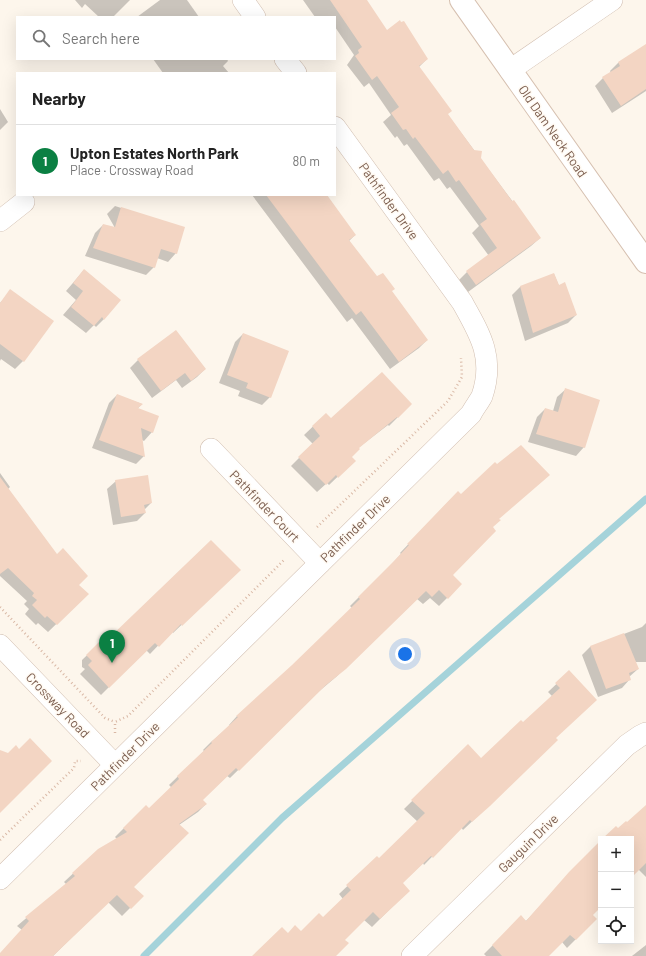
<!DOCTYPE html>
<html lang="en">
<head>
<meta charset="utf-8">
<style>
	:root { --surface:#fff; --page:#f6f6f6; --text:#222; --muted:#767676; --line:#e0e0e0; --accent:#0b8043 }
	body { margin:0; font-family:Barlow,sans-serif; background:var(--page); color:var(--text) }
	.controls { position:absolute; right:12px; bottom:12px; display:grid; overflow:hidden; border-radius:0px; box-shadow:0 4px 16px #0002 }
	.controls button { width:36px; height:36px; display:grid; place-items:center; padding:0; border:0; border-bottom:1px solid var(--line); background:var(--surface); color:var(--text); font:20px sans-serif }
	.you { position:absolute; left:405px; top:654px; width:14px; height:14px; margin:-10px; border:3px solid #fff; border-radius:50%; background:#1a73e8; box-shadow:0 0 0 6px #1a73e833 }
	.badge { display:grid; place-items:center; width:26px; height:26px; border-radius:50%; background:var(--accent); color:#fff; font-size:13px; font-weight:700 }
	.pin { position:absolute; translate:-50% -33px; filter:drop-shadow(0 1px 2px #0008) }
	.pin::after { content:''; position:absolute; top:21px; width:14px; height:12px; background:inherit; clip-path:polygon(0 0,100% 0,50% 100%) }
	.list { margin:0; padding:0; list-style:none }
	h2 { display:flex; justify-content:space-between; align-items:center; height:52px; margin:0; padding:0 16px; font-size:17px }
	h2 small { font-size:13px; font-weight:400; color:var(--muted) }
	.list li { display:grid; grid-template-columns:26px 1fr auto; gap:12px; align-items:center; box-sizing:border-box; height:72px; padding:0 16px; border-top:1px solid var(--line) }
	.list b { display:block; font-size:15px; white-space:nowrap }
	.list p { margin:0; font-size:13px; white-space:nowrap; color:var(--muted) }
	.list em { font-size:13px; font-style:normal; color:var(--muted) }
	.icon { flex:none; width:22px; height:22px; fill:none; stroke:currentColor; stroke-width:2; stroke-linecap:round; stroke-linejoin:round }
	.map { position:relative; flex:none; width:646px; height:956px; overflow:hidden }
	.search { position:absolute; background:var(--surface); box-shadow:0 4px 16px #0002; left:16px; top:16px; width:320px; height:44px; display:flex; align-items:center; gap:10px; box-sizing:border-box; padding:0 14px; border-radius:0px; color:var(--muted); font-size:15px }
	.panel { position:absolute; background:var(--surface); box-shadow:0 4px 16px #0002; left:16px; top:72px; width:320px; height:124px; border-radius:0px }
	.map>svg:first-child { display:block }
</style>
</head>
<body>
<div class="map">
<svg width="646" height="956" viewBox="0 0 646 956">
	<rect width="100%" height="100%" fill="#fdf6ec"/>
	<!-- shadow -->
	<g fill="#0003">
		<polygon points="75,0 130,0 113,17 99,17 85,4 82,8"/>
		<polygon points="160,0 187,0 199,17 137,17"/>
		<polygon points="303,0 365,0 386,31 427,59 419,67 447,114 540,238 531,246 468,292 459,280 467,272 489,256 472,233 479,226 450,187 447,189 439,178 434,181 407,144 404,146 397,136 395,138 383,122 391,115 369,83 364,87 347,65 354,55 335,27 335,17 315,17"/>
		<polygon points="646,45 646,91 612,113 595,86 603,78 611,73 610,71 618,63"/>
		<polygon points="153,59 227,59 228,61 223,66 229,73 163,73"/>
		<polygon points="0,109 8,122 0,130"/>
		<polygon points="252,195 319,195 355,235 349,241 377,278 391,291 427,340 419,348 390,369 352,318 347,322"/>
		<polygon points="115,206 184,228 176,253 168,262 157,258 154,267 146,275 85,256 95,233 103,225 115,228 107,214"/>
		<polygon points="84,270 104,319 96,327 94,325 86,333 63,315 76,300 66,291"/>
		<polygon points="554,274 559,286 576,315 568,323 525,341 512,295 520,287"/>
		<polygon points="11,291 23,361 15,369 1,359 0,361 0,303"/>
		<polygon points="243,334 270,397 262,405 238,396 240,391 219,383 235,342"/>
		<polygon points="138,360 205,369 197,377 182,388 176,380 152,398 130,368"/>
		<polygon points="566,389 584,447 576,456 528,442 537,417 545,409 553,411 557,397"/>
		<polygon points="117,395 142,404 137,409 152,432 144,441 142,440 144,456 136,464 92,448 109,403"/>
		<polygon points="411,404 389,426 388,425 358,448 351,457 354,461 329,485 327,483 317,492 291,466 313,444 304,435 326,414 331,419"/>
		<polygon points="0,473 10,487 8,489 78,585 79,602 48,632 38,623 36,625 25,614 29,609 24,604 27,601 0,576"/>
		<polygon points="116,481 151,503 144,510 145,513 137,521 113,525 107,489"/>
		<polygon points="450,500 498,519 452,575 461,584 439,606 430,598 423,604 417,599 336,677 317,693 230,778 227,776 202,800 206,804 198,812 179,825 133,887 142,896 122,916 108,902 53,956 0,956 0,954 22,930 17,926 66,884 64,882 98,850 117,839 115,837 146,806 149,810 172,788 169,785 204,751 203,750 211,742 230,726 229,725 237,716 293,666 352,608 350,606 387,569 401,554 400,553"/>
		<polygon points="231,578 173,633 172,631 150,654 146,650 101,695 80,674 85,669 82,667 82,660 106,637 109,639"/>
		<polygon points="646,623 646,662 635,662 638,669 629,677 630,679 622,688 598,697 582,655 590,647 642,627"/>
		<polygon points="569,672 555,738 480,814 463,830 461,827 424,865 423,863 401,884 400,899 372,927 364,920 344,940 335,956 254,956 288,934 301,932 323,918 343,899 339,894 377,858 379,860 418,822 404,809 468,746 481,759 523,724 552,696 548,692"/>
		<polygon points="646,813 646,877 638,869 631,876 631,839 604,839"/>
		<polygon points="601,841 601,906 592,915 596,919 567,948 562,942 548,956 486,956 484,954 521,917 526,921"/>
		<polygon points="646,945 646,956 632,956"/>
	</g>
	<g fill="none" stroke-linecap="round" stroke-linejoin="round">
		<!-- stream -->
		<polyline stroke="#a5d3da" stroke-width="7" points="144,956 282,818 646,499"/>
	</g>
	<!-- building -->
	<g fill="#f3d5c3">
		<polygon points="330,0 367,0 387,30 400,20 401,22 404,21 428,59 419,66 452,111 448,114 474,150 482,151 481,158 512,201 514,200 541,238 476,285 466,271 497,248 480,224 487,219 459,180 456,182 448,170 443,174 415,137 413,139 406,129 403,130 391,113 399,107 377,76 372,80 355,56 359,53 358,50 362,47"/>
		<polygon points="646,44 646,89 621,106 602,77 620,66 618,62"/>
		<polygon points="266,195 327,195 356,235 349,240 377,276 383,273 395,289 392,291 428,340 399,362 361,311 356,315"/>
		<polygon points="121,207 185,227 177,254 161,249 155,268 93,248 103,224 115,227"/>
		<polygon points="84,269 121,300 104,320 102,317 94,326 71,307 83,291 73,283"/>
		<polygon points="554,273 559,285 565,282 577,315 533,333 520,286"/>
		<polygon points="10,289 54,321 24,362 0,344 0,303"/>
		<polygon points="176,330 206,369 191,381 185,373 161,391 137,359"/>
		<polygon points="243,333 289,351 271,398 246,388 248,383 227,375"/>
		<polygon points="382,372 412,404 398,418 397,417 359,448 360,449 352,457 356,461 338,478 336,475 326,485 298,457 320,436 312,426 326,413 331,418"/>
		<polygon points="565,388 600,400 585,448 536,434 545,408 558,412"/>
		<polygon points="117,394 143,404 138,408 159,416 153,433 141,428 145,457 99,440"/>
		<polygon points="521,445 550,475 499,519 501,520 493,527 496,531 453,575 462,584 448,599 439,590 432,597 426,591 346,669 326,685 239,771 236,768 203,800 207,804 179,824 189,833 134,887 144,896 131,909 117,895 53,956 0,956 0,953 29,921 25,917 75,876 72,873 98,849 127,832 123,828 146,805 149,808 179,779 177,776 212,743 211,742 238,717 236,716 292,665 360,599 358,597 394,561 409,545 407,544 458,491 461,494 495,462 497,464"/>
		<polygon points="148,475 152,503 144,505 146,513 121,517 115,480"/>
		<polygon points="0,477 57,554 63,548 88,576 79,585 89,594 57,625 47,616 45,618 32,605 37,600 32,596 34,593 8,568 0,574"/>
		<polygon points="211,540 241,570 182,626 181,624 159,647 155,643 109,688 88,665 92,661 86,655 106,635 109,638"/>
		<polygon points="624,633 639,669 629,673 631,680 606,689 590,646"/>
		<polygon points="569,670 597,700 556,738 558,740 490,806 472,822 470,820 433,858 431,856 403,883 410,891 380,919 373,912 345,940 349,943 336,956 252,956 282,927 288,933 295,925 301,931 319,913 323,917 351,890 346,885 377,856 379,858 425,813 411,800 468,744 481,758 521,720 523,722 560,688 555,683"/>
		<polygon points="30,738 52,761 0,813 0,750 8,753 16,745 19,749"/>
		<polygon points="646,805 646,863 631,878 631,839 602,839 616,826 618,828 626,821 627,822"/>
		<polygon points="601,840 601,907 593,915 597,919 576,940 570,935 549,956 502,956 492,945 521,915 526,921 569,872"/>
	</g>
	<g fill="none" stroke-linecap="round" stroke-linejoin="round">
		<defs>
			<g id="street">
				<polyline points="243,0 255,17"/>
				<polyline points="285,59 296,73"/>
				<polyline points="510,70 612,0"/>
				<polyline points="0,221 24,202"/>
				<polyline points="211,449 320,563"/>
				<polyline points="0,645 115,765"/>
				<path d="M0,879L471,414C474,408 479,402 482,396C495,358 480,334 462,302L335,127"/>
				<polyline points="412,956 627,745 640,736 646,733"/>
			</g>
			<polyline id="secondary" points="461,0 646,262"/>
		</defs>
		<!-- street casing -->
		<use href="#street" stroke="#d1beb0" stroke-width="22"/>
		<!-- secondary casing -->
		<use href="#secondary" stroke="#d6c0b0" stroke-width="24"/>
		<!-- path -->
		<g stroke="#d9b8a5" stroke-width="2.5" stroke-dasharray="1 3" stroke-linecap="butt">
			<polyline points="317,527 448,401 462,377 461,358"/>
			<polyline points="0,607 105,718 115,722"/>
			<polyline points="115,733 115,722 128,716 285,559"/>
			<polyline points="0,840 74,768 75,761 81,761"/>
		</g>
		<!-- street -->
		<use href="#street" stroke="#fff" stroke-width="21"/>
		<!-- secondary -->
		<use href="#secondary" stroke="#fff" stroke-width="22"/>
	</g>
	<g text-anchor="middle" stroke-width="3" stroke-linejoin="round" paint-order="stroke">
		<!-- street labels -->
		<g font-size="13" fill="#7a5c4d" stroke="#fffaf3">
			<text transform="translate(553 131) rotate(55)" y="5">Old Dam Neck Road</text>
			<text transform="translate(389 201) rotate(54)" y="5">Pathfinder Drive</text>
			<text transform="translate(265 506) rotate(46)" y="5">Pathfinder Court</text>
			<text transform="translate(355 528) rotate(-44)" y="5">Pathfinder Drive</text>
			<text transform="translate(58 705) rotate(46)" y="5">Crossway Road</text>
			<text transform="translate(125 756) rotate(-45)" y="5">Pathfinder Drive</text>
			<text transform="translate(528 843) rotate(-44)" y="5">Gauguin Drive</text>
		</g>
	</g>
</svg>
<div class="controls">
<button>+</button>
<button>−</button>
<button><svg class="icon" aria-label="locate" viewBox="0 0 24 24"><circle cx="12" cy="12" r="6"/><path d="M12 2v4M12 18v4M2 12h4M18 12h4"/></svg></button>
</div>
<div class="you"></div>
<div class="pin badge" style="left:112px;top:663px">1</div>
<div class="search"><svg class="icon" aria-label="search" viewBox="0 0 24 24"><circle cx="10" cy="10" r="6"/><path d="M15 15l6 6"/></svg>Search here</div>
<section class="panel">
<h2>Nearby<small></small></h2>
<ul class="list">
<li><span class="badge">1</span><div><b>Upton Estates North Park</b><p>Place · Crossway Road</p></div><em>80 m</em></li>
</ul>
</section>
</div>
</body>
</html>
